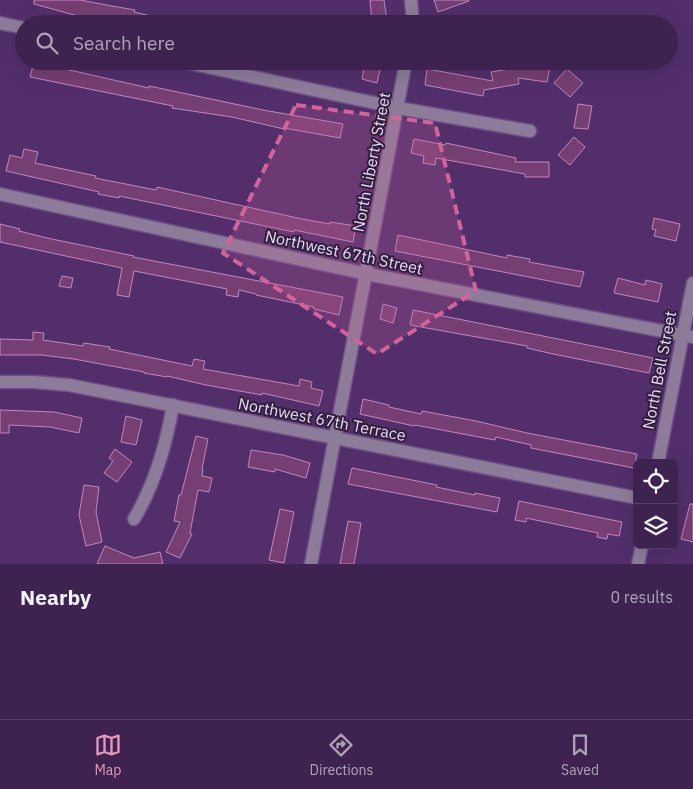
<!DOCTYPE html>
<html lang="en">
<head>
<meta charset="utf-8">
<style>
	:root { --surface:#3e2350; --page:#452b57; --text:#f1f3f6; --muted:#ada4b7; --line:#574067; --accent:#e797bd }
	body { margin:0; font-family:"IBM Plex Sans",sans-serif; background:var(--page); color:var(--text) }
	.controls { position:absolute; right:15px; bottom:15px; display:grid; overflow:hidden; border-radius:8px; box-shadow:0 5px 20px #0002 }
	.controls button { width:45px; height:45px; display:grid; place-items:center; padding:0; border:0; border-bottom:1px solid var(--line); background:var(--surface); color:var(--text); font:25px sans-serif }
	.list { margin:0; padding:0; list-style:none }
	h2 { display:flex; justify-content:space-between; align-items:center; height:65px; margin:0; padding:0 20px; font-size:21px }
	h2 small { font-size:16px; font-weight:400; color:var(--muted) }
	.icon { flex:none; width:28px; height:28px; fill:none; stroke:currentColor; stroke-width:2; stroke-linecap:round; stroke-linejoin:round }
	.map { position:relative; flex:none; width:693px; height:564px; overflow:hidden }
	.search { position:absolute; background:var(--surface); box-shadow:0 5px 20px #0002; left:15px; right:15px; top:15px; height:55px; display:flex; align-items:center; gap:12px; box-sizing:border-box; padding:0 18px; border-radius:28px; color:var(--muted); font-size:19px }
	.sheet { height:155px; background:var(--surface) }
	nav { display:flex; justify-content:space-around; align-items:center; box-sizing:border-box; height:70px; border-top:1px solid var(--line); background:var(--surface); font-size:14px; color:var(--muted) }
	nav a { display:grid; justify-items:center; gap:2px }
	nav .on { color:var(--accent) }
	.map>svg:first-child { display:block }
</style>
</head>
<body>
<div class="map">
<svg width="693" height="564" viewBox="0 0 693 564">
	<rect width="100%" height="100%" fill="#522f6b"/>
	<!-- building -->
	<g fill="#763f73" stroke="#c386be">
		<polygon points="34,0 80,0 112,6 135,10 134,12 168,20 168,24 118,24 78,16 34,4"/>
		<polygon points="370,0 384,0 387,20 372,22"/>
		<polygon points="434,0 468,0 469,1 438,12"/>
		<polygon points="365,61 382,61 377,83 362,79"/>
		<polygon points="34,62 149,88 149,86 263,110 343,124 340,138 284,128 284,129 232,117 172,108 173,106 30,77"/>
		<polygon points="527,64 550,67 547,82 518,78 519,84 484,90 483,96 425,85 427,69 493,81 491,72 527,66"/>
		<polygon points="567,69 583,83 570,97 554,83"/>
		<polygon points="578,104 592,106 588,129 574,128"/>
		<polygon points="574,137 585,147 570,165 558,155"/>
		<polygon points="414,139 445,145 446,143 516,158 515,162 549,162 549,177 525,177 525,174 436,158 435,165 423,163 424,156 411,153"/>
		<polygon points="24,149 38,152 35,163 96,176 95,178 156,190 157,187 302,219 330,224 330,222 356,226 353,242 294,230 294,232 119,196 119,198 98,194 99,192 6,171 10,155 22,158"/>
		<polygon points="654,218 680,224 676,241 654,236 656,230 652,229"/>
		<polygon points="0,224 20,229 19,231 47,238 134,256 133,257 343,297 339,315 314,309 314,307 256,295 256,294 239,290 238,297 226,295 227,289 134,271 129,297 117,295 122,268 0,242"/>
		<polygon points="398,235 507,258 507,255 530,259 529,262 584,272 580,287 395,251"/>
		<polygon points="62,276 73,278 71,288 59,286"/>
		<polygon points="618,278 645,285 646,280 662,284 658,302 614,293"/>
		<polygon points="383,304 397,308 393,323 380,319"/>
		<polygon points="413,310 653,358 649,373 553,354 527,348 527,346 410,325"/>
		<polygon points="33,332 44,333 43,340 83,346 84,343 110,347 109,349 192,366 194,359 205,361 203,369 299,386 300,379 312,382 311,388 323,391 319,406 262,393 262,395 206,385 167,376 167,377 144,373 144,372 74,359 42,355 0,355 0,339 33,340"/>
		<polygon points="363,399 389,405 389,407 421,414 422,411 476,421 527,433 637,454 634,468 531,448 531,445 496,437 495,440 415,425 414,426 360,414"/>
		<polygon points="0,410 54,412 82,418 79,433 50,427 9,425 9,433 0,433"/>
		<polygon points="126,416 142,420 136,445 121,442"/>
		<polygon points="196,436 208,439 202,469 203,469 202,476 212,478 209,492 198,490 190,533 192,534 180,558 166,552 180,522 174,521 179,495 181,495"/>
		<polygon points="115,449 132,462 117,482 104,473 113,461 109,458"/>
		<polygon points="251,450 283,455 310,463 306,478 275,469 275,472 248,467"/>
		<polygon points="352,468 437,485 436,487 475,495 475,493 500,498 497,512 348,484"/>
		<polygon points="84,485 99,487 96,512 102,542 86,546 79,515"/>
		<polygon points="519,501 622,522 619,536 608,534 607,539 597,537 598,533 526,518 526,522 515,520"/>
		<polygon points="690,504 693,504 693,542 681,539"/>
		<polygon points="280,509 294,512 284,563 269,560"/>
		<polygon points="348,521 361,523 356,553 354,564 340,564"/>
		<polygon points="105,546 134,558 160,552 163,564 97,564"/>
	</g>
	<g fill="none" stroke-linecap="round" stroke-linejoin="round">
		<defs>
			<g id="minor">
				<polyline points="411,0 413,24"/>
				<polyline points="0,23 24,28"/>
				<polyline points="179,61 398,108 530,131"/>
				<polyline points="0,194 367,274 693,337"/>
				<polyline points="0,382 34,382 69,385 637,498"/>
				<polyline points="658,463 693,283"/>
				<path d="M134,519C155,484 166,446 173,405"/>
				<polyline points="311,564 406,61"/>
				<polyline points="638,564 642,545"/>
			</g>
		</defs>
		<!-- minor casing -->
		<use href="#minor" stroke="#6d4d85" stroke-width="15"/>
		<!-- minor -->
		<use href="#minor" stroke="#8c7c99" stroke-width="12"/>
	</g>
	<!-- marked area -->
	<path fill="#d2649b" fill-opacity="0.2" stroke="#d2649b" stroke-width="4" stroke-dasharray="10 6" stroke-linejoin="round" d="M296,105L435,123L476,291L377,354L223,253Z"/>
	<g text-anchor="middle" stroke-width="4" stroke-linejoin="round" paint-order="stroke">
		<!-- street labels -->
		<g font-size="16" fill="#e9d6fa" stroke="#30203b">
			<text transform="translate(371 162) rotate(-79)" y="6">North Liberty Street</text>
			<text transform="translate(344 252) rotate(12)" y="6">Northwest 67th Street</text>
			<text transform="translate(659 370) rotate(-79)" y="6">North Bell Street</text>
			<text transform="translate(322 419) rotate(11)" y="6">Northwest 67th Terrace</text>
		</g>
	</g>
</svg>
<div class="controls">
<button><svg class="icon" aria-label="locate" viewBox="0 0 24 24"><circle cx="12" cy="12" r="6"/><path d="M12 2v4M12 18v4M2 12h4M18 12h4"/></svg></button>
<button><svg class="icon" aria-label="layers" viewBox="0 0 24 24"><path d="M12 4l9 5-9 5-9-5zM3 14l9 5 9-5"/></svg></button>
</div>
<div class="search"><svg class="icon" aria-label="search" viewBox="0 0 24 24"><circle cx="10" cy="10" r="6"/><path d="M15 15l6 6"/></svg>Search here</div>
</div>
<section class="sheet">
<h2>Nearby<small>0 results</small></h2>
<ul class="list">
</ul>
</section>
<nav>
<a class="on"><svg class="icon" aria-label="map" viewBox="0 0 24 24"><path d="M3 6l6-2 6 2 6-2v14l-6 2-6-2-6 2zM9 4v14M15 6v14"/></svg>Map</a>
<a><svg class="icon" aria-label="directions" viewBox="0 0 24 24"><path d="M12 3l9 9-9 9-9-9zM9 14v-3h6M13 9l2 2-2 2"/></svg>Directions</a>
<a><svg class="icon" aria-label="saved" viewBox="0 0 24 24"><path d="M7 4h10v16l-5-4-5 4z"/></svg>Saved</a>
</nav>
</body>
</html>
